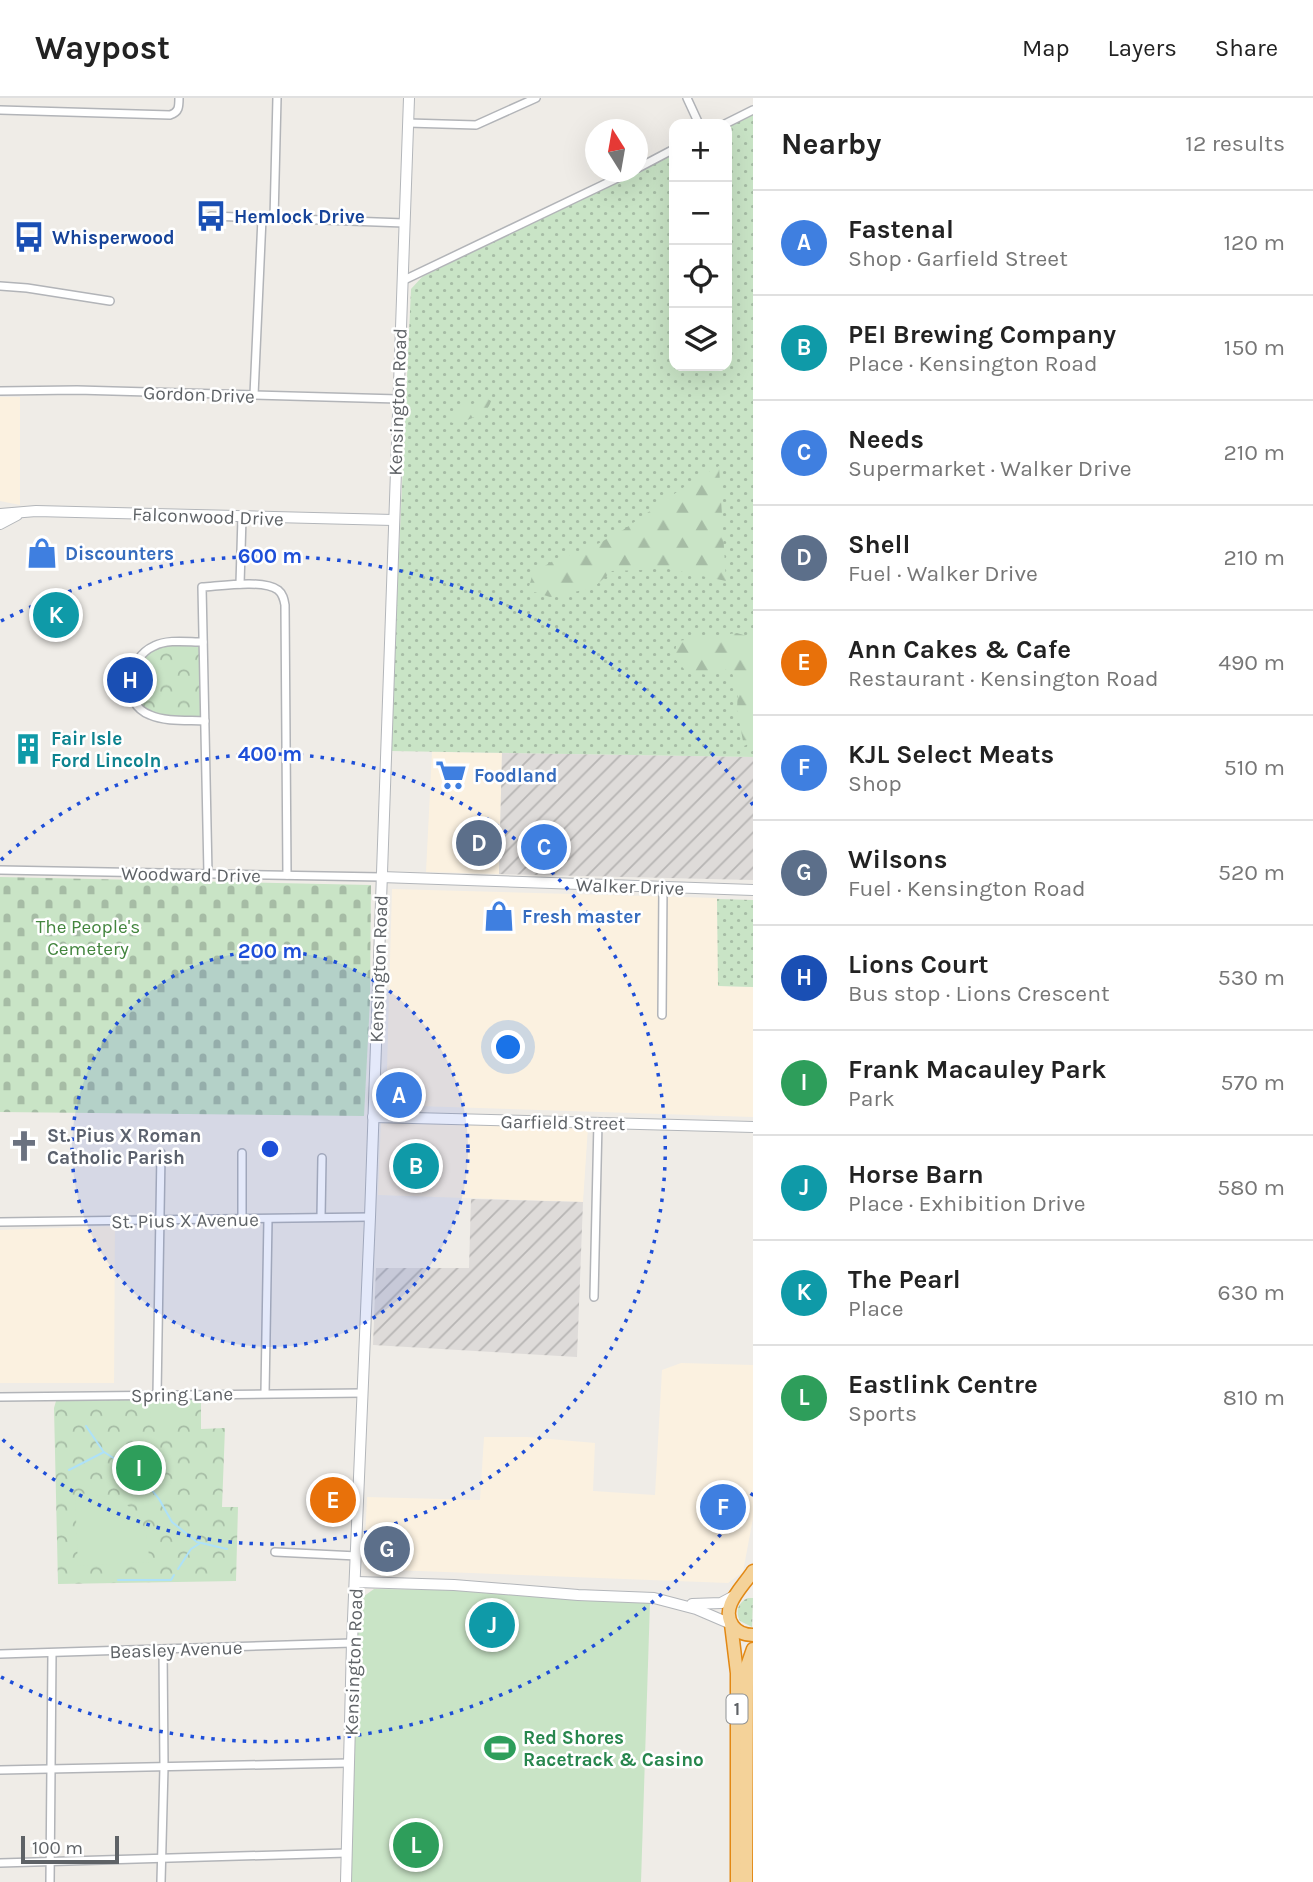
<!DOCTYPE html>
<html lang="en">
<head>
<meta charset="utf-8">
<style>
	:root { --surface:#fff; --page:#f2f2f2; --text:#222; --muted:#767676; --line:#e0e0e0; --accent:#1a73e8 }
	body { margin:0; font-family:Karla,sans-serif; background:var(--page); color:var(--text) }
	.controls { position:absolute; right:21px; top:21px; display:grid; overflow:hidden; border-radius:14px; box-shadow:0 7px 28px #0002 }
	.controls button { width:63px; height:63px; display:grid; place-items:center; padding:0; border:0; border-bottom:2px solid var(--line); background:var(--surface); color:var(--text); font:35px sans-serif }
	.compass { position:absolute; left:585px; top:21px; width:63px; height:63px; border-radius:50%; background:var(--surface); box-shadow:0 7px 28px #0002; rotate:349deg }
	.scale { position:absolute; left:21px; bottom:18px; width:98px; box-sizing:border-box; padding-left:7px; border:4px solid #5e6266; border-top:0; font-size:19px; line-height:24px; white-space:nowrap; color:#5e6266; -webkit-text-stroke:5px #fff; paint-order:stroke }
	.you { position:absolute; left:509px; top:950px; width:24px; height:24px; margin:-18px; border:5px solid #fff; border-radius:50%; background:#1a73e8; box-shadow:0 0 0 10px #1a73e833 }
	.badge { display:grid; place-items:center; width:46px; height:46px; border-radius:50%; background:var(--accent); color:#fff; font-size:23px; font-weight:700 }
	.pin { position:absolute; translate:-50% -50%; border:4px solid #fff; box-shadow:0 2px 7px #0006 }
	.list { margin:0; padding:0; list-style:none }
	h2 { display:flex; justify-content:space-between; align-items:center; height:91px; margin:0; padding:0 28px; font-size:30px }
	h2 small { font-size:23px; font-weight:400; color:var(--muted) }
	.list li { display:grid; grid-template-columns:46px 1fr auto; gap:21px; align-items:center; box-sizing:border-box; height:105px; padding:0 28px; border-top:2px solid var(--line) }
	.list b { display:block; font-size:26px; white-space:nowrap }
	.list p { margin:0; font-size:23px; white-space:nowrap; color:var(--muted) }
	.list em { font-size:23px; font-style:normal; color:var(--muted) }
	.icon { flex:none; width:38px; height:38px; fill:none; stroke:currentColor; stroke-width:2; stroke-linecap:round; stroke-linejoin:round }
	.map { position:relative; flex:none; width:753px; height:1784px; overflow:hidden }
	header { display:flex; align-items:center; gap:42px; box-sizing:border-box; height:98px; padding:0 35px; background:var(--surface); border-bottom:2px solid var(--line) }
	header strong { font-size:33px }
	nav { display:flex; gap:38px; margin-inline-start:auto; font-size:24px }
	main { display:flex }
	aside { flex:1; background:var(--surface) }
	.map>svg:first-child { display:block }
</style>
</head>
<body>
<header>
<strong>Waypost</strong>
<nav><a>Map</a><a>Layers</a><a>Share</a></nav>
</header>
<main>
<div class="map">
<svg width="753" height="1784" viewBox="0 0 753 1784">
	<defs>
		<pattern id="industrial-furrows" width="10" height="10" patternUnits="userSpaceOnUse" patternTransform="scale(1.75)"><rect width="10" height="10" fill="#dedbd9"/><path d="M-1 1l2-2M0 10L10 0M9 11l2-2" fill="none" stroke="#b7b5b4"/></pattern>
		<pattern id="grass-dots" width="8" height="8" patternUnits="userSpaceOnUse" patternTransform="scale(1.75)"><rect width="8" height="8" fill="#c9e4c6"/><path d="M2 2h.1M6 6h.1" fill="none" stroke="#a6bca5" stroke-width="1.8" stroke-linecap="round"/></pattern>
		<pattern id="forest-firs" width="22" height="20" patternUnits="userSpaceOnUse" patternTransform="scale(1.75)"><rect width="22" height="20" fill="#c9e4c6"/><path d="M5 1l3.5 6h-7zM16 11l3.5 6h-7z" fill="#a6bca5"/></pattern>
		<pattern id="cemetery-stones" width="16" height="16" patternUnits="userSpaceOnUse" patternTransform="scale(1.75)"><rect width="16" height="16" fill="#c9e4c6"/><path d="M2 7V4a2 2 0 0 1 4 0v3zM10 15v-3a2 2 0 0 1 4 0v3z" fill="#a6bca5"/></pattern>
		<pattern id="park-crowns" width="20" height="18" patternUnits="userSpaceOnUse" patternTransform="scale(1.75)"><rect width="20" height="18" fill="#c9e4c6"/><path d="M2 6a3 3 0 1 1 6 0M12 15a3 3 0 1 1 6 0" fill="none" stroke="#a6bca5"/></pattern>
	</defs>
	<rect width="100%" height="100%" fill="#efece7"/>
	<!-- commercial -->
	<g fill="#fbf1e0">
		<polygon points="0,299 20,299 20,407 0,403"/>
		<polygon points="432,654 502,655 499,776 426,774"/>
		<polygon points="392,791 717,800 719,888 753,889 753,1019 386,1007"/>
		<polygon points="381,1022 588,1029 583,1104 378,1097"/>
		<polygon points="115,1128 114,1285 0,1285 0,1132"/>
		<polygon points="681,1265 753,1267 753,1420 743,1474 728,1485 367,1471 364,1464 367,1399 480,1402 484,1339 527,1339 595,1345 593,1393 655,1397 662,1272"/>
	</g>
	<!-- industrial -->
	<g fill="url(#industrial-furrows)">
		<polygon points="502,655 753,659 753,782 499,776"/>
		<polygon points="471,1101 583,1104 577,1259 373,1247 376,1170 469,1170"/>
	</g>
	<!-- grass -->
	<g fill="url(#grass-dots)">
		<polygon points="753,15 753,659 390,653 411,191 422,179 674,54 674,268 727,268 727,28"/>
		<polygon points="717,801 753,802 753,889 718,888"/>
		<path d="M748,1500H753L752,1529L740,1523C735,1513 738,1504 748,1500Z"/>
	</g>
	<!-- forest -->
	<g fill="url(#forest-firs)">
		<path d="M486,300L491,303C487,318 470,320 457,326L450,324L449,317Z"/>
		<polygon points="719,368 726,483 659,469 644,472 612,473 593,490 550,499 528,492 533,475 553,463 592,449 623,432 694,382"/>
		<polygon points="737,535 753,540 753,644 744,648 737,612 738,590 730,570 710,578 684,571 674,560 677,543"/>
	</g>
	<!-- cemetery -->
	<polygon fill="url(#cemetery-stones)" points="0,779 371,787 370,902 364,1018 0,1014"/>
	<!-- park -->
	<g fill="url(#park-crowns)">
		<path d="M180,546L200,547L202,619C184,618 163,620 147,611C123,597 134,557 158,549C165,547 173,547 180,546Z"/>
		<polygon points="201,1300 201,1331 225,1330 222,1409 238,1409 236,1483 58,1486 54,1310 56,1303"/>
	</g>
	<!-- pitch -->
	<g fill="#c9e4c6">
		<polygon points="188,1304 189,1327 151,1327 150,1305"/>
		<path d="M75,1395C125,1398 148,1408 149,1464L78,1468Z"/>
		<polygon points="374,1491 454,1492 650,1504 641,1784 350,1784 358,1510 360,1501"/>
	</g>
	<g fill="none" stroke-linecap="round" stroke-linejoin="round">
		<!-- stream -->
		<g stroke="#aee1f8" stroke-width="2">
			<polyline points="86,1328 103,1353"/>
			<polyline points="69,1372 104,1354 140,1377 159,1401 172,1424 197,1444 227,1451"/>
			<polyline points="178,1471 191,1451 199,1446"/>
			<polyline points="118,1482 171,1482 174,1477"/>
		</g>
		<defs>
			<g id="street">
				<polyline points="687,0 699,26"/>
				<path d="M0,12L170,17C179,14 179,9 179,0"/>
				<polyline points="408,25 476,27 536,0"/>
				<polyline points="725,26 753,12"/>
				<polyline points="638,70 674,51"/>
				<polyline points="211,118 404,125"/>
				<polyline points="274,121 277,0"/>
				<polyline points="402,183 630,74"/>
				<polyline points="0,188 27,190 110,203"/>
				<polyline points="0,293 77,292 398,301"/>
				<polyline points="254,297 262,120"/>
				<polyline points="240,486 242,419"/>
				<path d="M203,544C187,544 168,541 154,548C127,560 119,605 150,617C166,624 188,622 205,623"/>
				<polyline points="0,772 381,779"/>
				<path d="M208,776L202,489C220,488 263,481 278,492C283,496 284,501 285,507L287,777"/>
				<polyline points="662,917 663,789"/>
				<polyline points="321,1119 322,1060"/>
				<polyline points="242,1121 242,1055"/>
				<polyline points="0,1124 370,1119"/>
				<polyline points="594,1199 598,1024"/>
				<polyline points="265,1295 268,1121"/>
				<polyline points="157,1297 161,1055"/>
				<polyline points="0,1299 363,1295"/>
				<polyline points="275,1454 357,1458"/>
				<polyline points="0,1556 352,1545"/>
				<polyline points="0,1672 349,1665"/>
				<polyline points="0,1765 347,1755"/>
				<polyline points="50,1784 52,1555"/>
				<polyline points="161,1784 164,1669 163,1551"/>
			</g>
			<g id="secondary">
				<polyline points="0,416 36,413 393,422"/>
				<polyline points="0,426 17,417"/>
				<polyline points="381,779 753,792"/>
				<polyline points="373,1019 753,1029"/>
				<polyline points="356,1484 454,1487 578,1497 654,1500 696,1511 731,1526"/>
				<polyline points="692,1506 721,1505 734,1498"/>
				<polyline points="346,1784 352,1545 370,1119 409,0"/>
			</g>
			<g id="highway">
				<path d="M753,1473C743,1489 719,1509 733,1528C738,1535 745,1537 753,1537"/>
				<polyline points="731,1526 737,1575 737,1784"/>
				<polyline points="746,1784 747,1581 747,1568 753,1551"/>
			</g>
		</defs>
		<!-- street casing -->
		<use href="#street" stroke="#b2b4b8" stroke-width="10"/>
		<!-- secondary casing -->
		<use href="#secondary" stroke="#b3b6ba" stroke-width="12"/>
		<!-- highway casing -->
		<use href="#highway" stroke="#e28814" stroke-width="15"/>
		<!-- street -->
		<use href="#street" stroke="#fff" stroke-width="7"/>
		<!-- secondary -->
		<use href="#secondary" stroke="#fff" stroke-width="10"/>
		<!-- highway -->
		<use href="#highway" stroke="#f4d299" stroke-width="12"/>
	</g>
	<!-- distance rings -->
	<circle cx="270" cy="1051" r="198" fill="#1d4ed8" fill-opacity=".12"/>
	<g fill="none" stroke="#1d4ed8" stroke-width="3.5" stroke-dasharray="3.5 7">
		<circle cx="270" cy="1051" r="198"/>
		<path d="M1 762A395 395 0 1 1 1 1340"/>
		<path d="M753 1395A593 593 0 0 1 1 1579M1 523A593 593 0 0 1 753 707"/>
	</g>
	<!-- icons -->
	<defs>
		<symbol id="bus-bare" viewBox="-9 -9 18 18"><path d="M-5-6H5V4H4V6H2V4H-2V6H-4V4H-5ZM-3.5-4V0h7V-4ZM-3.5 1.2v1.5H-2V1.2ZM2 1.2v1.5H3.5V1.2Z" fill="#1a4fb4" stroke="#fff" stroke-width="2.5" paint-order="stroke"/></symbol>
		<symbol id="shop-bare" viewBox="-9 -9 18 18"><path d="M-5-2.5h2.3a2.7 3.5 0 0 1 5.4 0H5L5.5 6h-11ZM-1.5-2.5h3a1.5 2.3 0 0 0-3 0Z" fill="#3f7fe0" stroke="#fff" stroke-width="2.5" paint-order="stroke"/></symbol>
		<symbol id="building-bare" viewBox="-9 -9 18 18"><path d="M-4-6H4V6H1V3H-1V6H-4ZM-2.5-4.3h1.7v1.8h-1.7ZM.8-4.3h1.7v1.8H.8ZM-2.5-1h1.7V.8h-1.7ZM.8-1h1.7V.8H.8Z" fill="#0f9aa8" stroke="#fff" stroke-width="2.5" paint-order="stroke"/></symbol>
		<symbol id="supermarket-bare" viewBox="-9 -9 18 18"><path d="M-6-5.5h2.5l.6 2H6L4.5 2H-2.5L-4.4-4H-6ZM-1.5 3.2a1.3 1.3 0 1 0 .1 0ZM3 3.2a1.3 1.3 0 1 0 .1 0Z" fill="#3f7fe0" stroke="#fff" stroke-width="2.5" paint-order="stroke"/></symbol>
		<symbol id="church-bare" viewBox="-9 -9 18 18"><path d="M-1.2-6h2.4v3.5h3.3v2.4h-3.3V6h-2.4V-.1h-3.3v-2.4h3.3Z" fill="#6b7280" stroke="#fff" stroke-width="2.5" paint-order="stroke"/></symbol>
		<symbol id="stadium-bare" viewBox="-9 -9 18 18"><path d="M0-5a6.5 5 0 1 0 0 10a6.5 5 0 1 0 0-10ZM-3.5-1.8h7v3.6h-7Z" fill="#2e9e5b" stroke="#fff" stroke-width="2.5" paint-order="stroke"/></symbol>
	</defs>
	<g fill-rule="evenodd">
		<use href="#bus-bare" x="189" y="96" width="44" height="44"/>
		<use href="#bus-bare" x="7" y="117" width="44" height="44"/>
		<use href="#shop-bare" x="20" y="433" width="44" height="44"/>
		<use href="#building-bare" x="6" y="629" width="44" height="44"/>
		<use href="#supermarket-bare" x="429" y="655" width="44" height="44"/>
		<use href="#shop-bare" x="477" y="796" width="44" height="44"/>
		<use href="#church-bare" x="2" y="1026" width="44" height="44"/>
		<use href="#stadium-bare" x="478" y="1628" width="44" height="44"/>
	</g>
	<g text-anchor="middle" stroke-width="5" stroke-linejoin="round" paint-order="stroke">
		<!-- shield labels -->
		<rect fill="#fff" stroke="#8e9194" stroke-width="2" x="726.5" y="1596.5" width="21" height="29" rx="5"/>
		<g font-size="18" font-weight="bold" fill="#5e6266">
			<text x="737" y="1617">1</text>
		</g>
		<!-- transit labels -->
		<g font-size="19" font-weight="bold" fill="#164399" stroke="#fff" text-anchor="start">
			<text x="234" y="125">Hemlock Drive</text>
			<text x="52" y="146">Whisperwood</text>
		</g>
		<!-- street labels -->
		<g font-size="19" fill="#5e6266" stroke="#fff">
			<text transform="translate(199 296) rotate(2)" y="7">Gordon Drive</text>
			<text transform="translate(397 304) rotate(-88)" y="7">Kensington Road</text>
			<text transform="translate(208 418) rotate(2)" y="7">Falconwood Drive</text>
			<text transform="translate(191 776) rotate(1)" y="7">Woodward Drive</text>
			<text transform="translate(630 788) rotate(2)" y="7">Walker Drive</text>
			<text transform="translate(378 871) rotate(-88)" y="7">Kensington Road</text>
			<text transform="translate(563 1024) rotate(1)" y="7">Garfield Street</text>
			<text transform="translate(185 1122) rotate(-1)" y="7">St. Pius X Avenue</text>
			<text transform="translate(182 1296) rotate(-1)" y="7">Spring Lane</text>
			<text transform="translate(176 1551) rotate(-2)" y="7">Beasley Avenue</text>
			<text transform="translate(353 1564) rotate(-88)" y="7">Kensington Road</text>
		</g>
		<!-- shop labels -->
		<g font-size="19" font-weight="bold" fill="#366cbe" stroke="#fff" text-anchor="start">
			<text x="65" y="462">Discounters</text>
			<text x="474" y="684">Foodland</text>
			<text x="522" y="825">Fresh master</text>
		</g>
		<!-- culture labels -->
		<g font-size="19" font-weight="bold" fill="#0d838f" stroke="#fff" text-anchor="start">
			<text x="51" y="647">Fair Isle<tspan x="51" dy="22">Ford Lincoln</tspan></text>
		</g>
		<!-- park labels -->
		<g font-size="19" fill="#43853e" stroke="#fff">
			<text x="88" y="835">The People's<tspan x="88" dy="22">Cemetery</tspan></text>
		</g>
		<!-- worship labels -->
		<g font-size="19" font-weight="bold" fill="#5b616d" stroke="#fff" text-anchor="start">
			<text x="47" y="1044">St. Pius X Roman<tspan x="47" dy="22">Catholic Parish</tspan></text>
		</g>
		<!-- leisure labels -->
		<g font-size="19" font-weight="bold" fill="#27864d" stroke="#fff" text-anchor="start">
			<text x="523" y="1646">Red Shores<tspan x="523" dy="22">Racetrack &amp; Casino</tspan></text>
		</g>
	</g>
	<circle cx="270" cy="1051" r="10" fill="#1d4ed8" stroke="#fff" stroke-width="3.5"/>
	<g font-size="21" text-anchor="middle" font-weight="bold" fill="#1d4ed8" stroke="#fff" stroke-width="5" stroke-linejoin="round" paint-order="stroke">
		<text x="270" y="465">600 m</text>
		<text x="270" y="663">400 m</text>
		<text x="270" y="860">200 m</text>
	</g>
</svg>
<div class="controls">
<button>+</button>
<button>−</button>
<button><svg class="icon" aria-label="locate" viewBox="0 0 24 24"><circle cx="12" cy="12" r="6"/><path d="M12 2v4M12 18v4M2 12h4M18 12h4"/></svg></button>
<button><svg class="icon" aria-label="layers" viewBox="0 0 24 24"><path d="M12 4l9 5-9 5-9-5zM3 14l9 5 9-5"/></svg></button>
</div>
<svg class="compass" viewBox="-18 -18 36 36"><path d="M0-13l5 13h-10z" fill="#e53935"/><path d="M0 13l5-13h-10z" fill="#767676"/></svg>
<div class="scale">100 m</div>
<div class="you"></div>
<div class="pin badge" style="left:399px;top:997px;background:#3f7fe0">A</div>
<div class="pin badge" style="left:416px;top:1068px;background:#0f9aa8">B</div>
<div class="pin badge" style="left:544px;top:749px;background:#3f7fe0">C</div>
<div class="pin badge" style="left:479px;top:745px;background:#5c6f8a">D</div>
<div class="pin badge" style="left:333px;top:1402px;background:#e8710a">E</div>
<div class="pin badge" style="left:723px;top:1409px;background:#3f7fe0">F</div>
<div class="pin badge" style="left:387px;top:1451px;background:#5c6f8a">G</div>
<div class="pin badge" style="left:130px;top:582px;background:#1a4fb4">H</div>
<div class="pin badge" style="left:139px;top:1370px;background:#2e9e5b">I</div>
<div class="pin badge" style="left:492px;top:1527px;background:#0f9aa8">J</div>
<div class="pin badge" style="left:56px;top:517px;background:#0f9aa8">K</div>
<div class="pin badge" style="left:416px;top:1747px;background:#2e9e5b">L</div>
</div>
<aside>
<h2>Nearby<small>12 results</small></h2>
<ul class="list">
<li><span class="badge" style="background:#3f7fe0">A</span><div><b>Fastenal</b><p>Shop · Garfield Street</p></div><em>120 m</em></li>
<li><span class="badge" style="background:#0f9aa8">B</span><div><b>PEI Brewing Company</b><p>Place · Kensington Road</p></div><em>150 m</em></li>
<li><span class="badge" style="background:#3f7fe0">C</span><div><b>Needs</b><p>Supermarket · Walker Drive</p></div><em>210 m</em></li>
<li><span class="badge" style="background:#5c6f8a">D</span><div><b>Shell</b><p>Fuel · Walker Drive</p></div><em>210 m</em></li>
<li><span class="badge" style="background:#e8710a">E</span><div><b>Ann Cakes &amp; Cafe</b><p>Restaurant · Kensington Road</p></div><em>490 m</em></li>
<li><span class="badge" style="background:#3f7fe0">F</span><div><b>KJL Select Meats</b><p>Shop</p></div><em>510 m</em></li>
<li><span class="badge" style="background:#5c6f8a">G</span><div><b>Wilsons</b><p>Fuel · Kensington Road</p></div><em>520 m</em></li>
<li><span class="badge" style="background:#1a4fb4">H</span><div><b>Lions Court</b><p>Bus stop · Lions Crescent</p></div><em>530 m</em></li>
<li><span class="badge" style="background:#2e9e5b">I</span><div><b>Frank Macauley Park</b><p>Park</p></div><em>570 m</em></li>
<li><span class="badge" style="background:#0f9aa8">J</span><div><b>Horse Barn</b><p>Place · Exhibition Drive</p></div><em>580 m</em></li>
<li><span class="badge" style="background:#0f9aa8">K</span><div><b>The Pearl</b><p>Place</p></div><em>630 m</em></li>
<li><span class="badge" style="background:#2e9e5b">L</span><div><b>Eastlink Centre</b><p>Sports</p></div><em>810 m</em></li>
</ul>
</aside>
</main>
</body>
</html>
